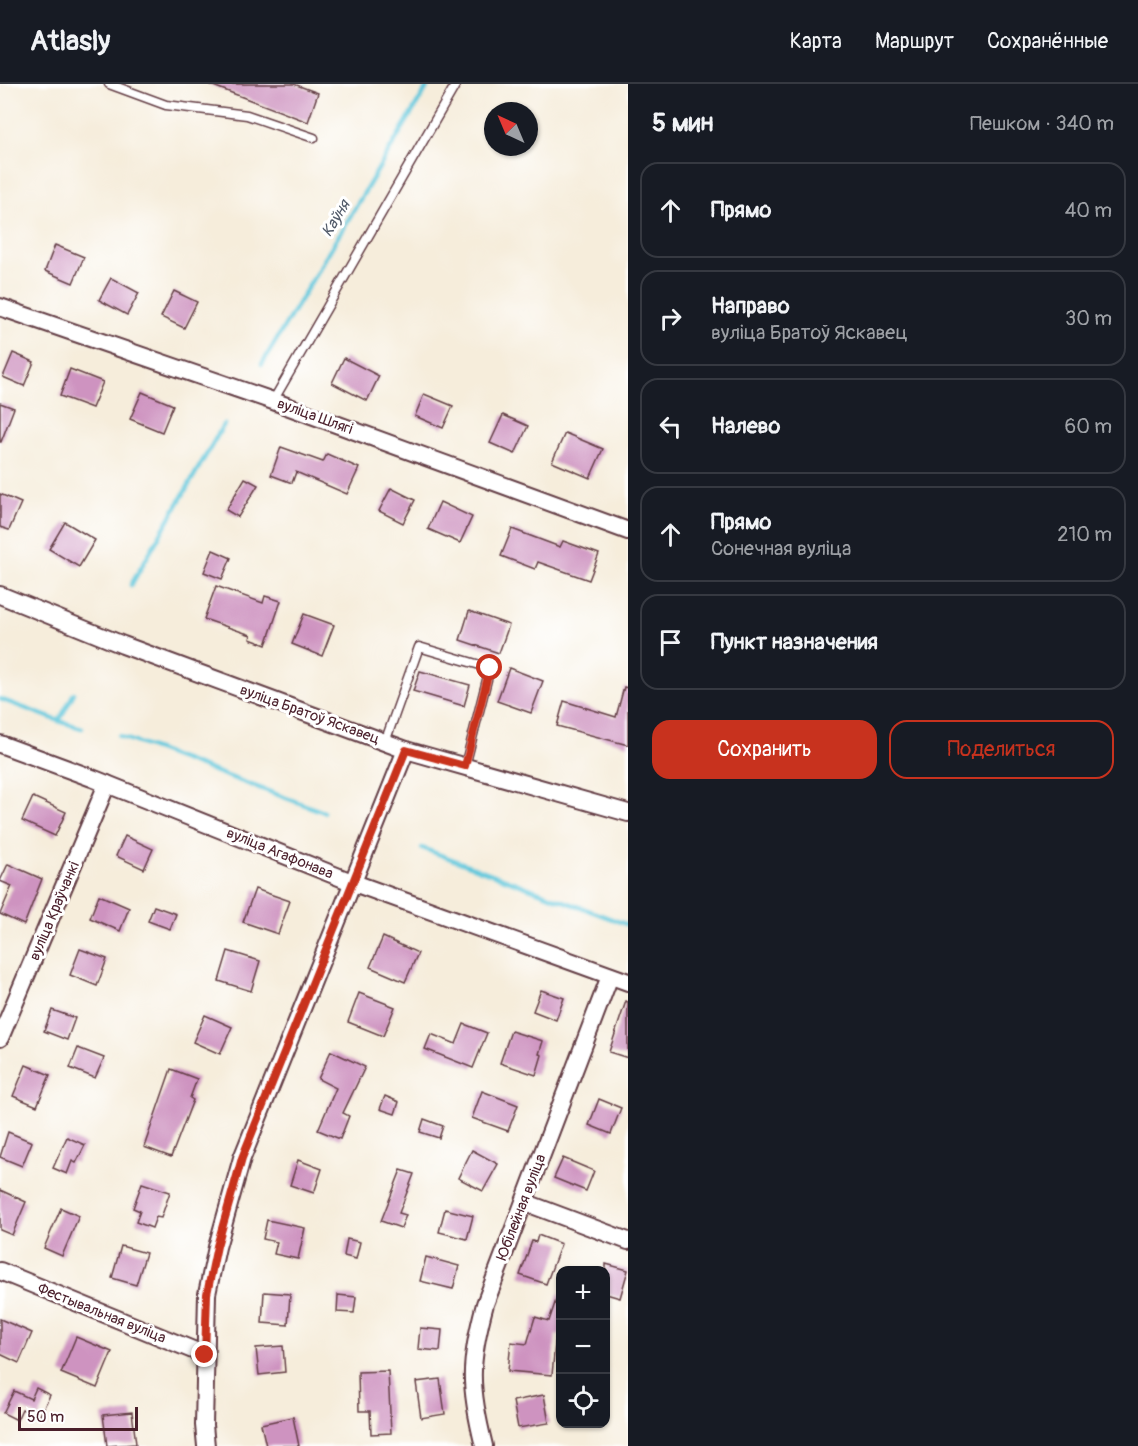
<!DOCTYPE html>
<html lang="ru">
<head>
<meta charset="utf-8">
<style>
	:root { --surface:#171b24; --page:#242831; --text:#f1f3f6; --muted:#9ea1a6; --line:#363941; --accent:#c8321e }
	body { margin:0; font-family:Pangolin,sans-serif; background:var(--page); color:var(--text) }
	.controls { position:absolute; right:18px; bottom:18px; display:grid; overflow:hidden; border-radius:12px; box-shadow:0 2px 4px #0004 }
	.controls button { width:54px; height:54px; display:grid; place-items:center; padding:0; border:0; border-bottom:2px solid var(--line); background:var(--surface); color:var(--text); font:30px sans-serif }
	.compass { position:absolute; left:484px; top:18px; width:54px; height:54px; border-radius:50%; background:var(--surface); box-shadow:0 2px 4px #0004; rotate:316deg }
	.scale { position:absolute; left:18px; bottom:15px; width:120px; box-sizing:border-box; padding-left:6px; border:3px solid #4a1f2b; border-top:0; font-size:16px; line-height:21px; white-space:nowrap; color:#4a1f2b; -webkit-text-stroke:4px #fff; paint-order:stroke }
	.stop { position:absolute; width:18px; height:18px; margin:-14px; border:4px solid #c8321e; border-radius:50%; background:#fff }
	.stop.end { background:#c8321e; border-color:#fff; box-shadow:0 2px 6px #0008 }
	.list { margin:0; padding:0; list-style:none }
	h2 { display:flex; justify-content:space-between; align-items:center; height:78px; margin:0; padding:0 24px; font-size:26px }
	h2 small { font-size:20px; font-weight:400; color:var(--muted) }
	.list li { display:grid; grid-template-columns:39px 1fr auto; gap:18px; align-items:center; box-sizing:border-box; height:96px; margin:0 12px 12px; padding:0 12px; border:2px solid var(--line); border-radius:18px }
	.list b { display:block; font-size:22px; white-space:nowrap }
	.list p { margin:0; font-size:20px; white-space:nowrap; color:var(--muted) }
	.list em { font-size:20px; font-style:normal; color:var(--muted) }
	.actions { display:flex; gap:12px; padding:18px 24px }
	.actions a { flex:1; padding:14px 0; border:2px solid var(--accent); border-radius:18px; text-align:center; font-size:21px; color:var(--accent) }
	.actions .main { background:var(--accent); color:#fff }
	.icon { flex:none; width:33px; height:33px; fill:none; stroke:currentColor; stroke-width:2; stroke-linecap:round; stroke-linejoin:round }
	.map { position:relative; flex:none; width:628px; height:1362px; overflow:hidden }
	header { display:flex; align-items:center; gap:36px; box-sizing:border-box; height:84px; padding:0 30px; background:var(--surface); border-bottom:2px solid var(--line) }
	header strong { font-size:28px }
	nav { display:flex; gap:33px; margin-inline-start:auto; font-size:21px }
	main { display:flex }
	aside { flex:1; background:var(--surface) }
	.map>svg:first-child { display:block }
</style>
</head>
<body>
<header>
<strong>Atlasly</strong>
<nav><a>Карта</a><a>Маршрут</a><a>Сохранённые</a></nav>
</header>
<main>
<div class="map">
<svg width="628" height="1362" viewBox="0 0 628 1362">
	<rect width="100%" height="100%" fill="#fff"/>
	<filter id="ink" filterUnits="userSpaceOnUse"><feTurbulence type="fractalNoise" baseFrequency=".0167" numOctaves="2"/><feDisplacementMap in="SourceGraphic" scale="12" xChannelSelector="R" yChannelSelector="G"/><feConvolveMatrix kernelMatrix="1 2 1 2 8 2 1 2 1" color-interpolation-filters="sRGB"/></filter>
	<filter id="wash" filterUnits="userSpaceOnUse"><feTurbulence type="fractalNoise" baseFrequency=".008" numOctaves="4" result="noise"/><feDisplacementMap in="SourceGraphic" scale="24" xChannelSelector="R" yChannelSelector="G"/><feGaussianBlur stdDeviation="1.35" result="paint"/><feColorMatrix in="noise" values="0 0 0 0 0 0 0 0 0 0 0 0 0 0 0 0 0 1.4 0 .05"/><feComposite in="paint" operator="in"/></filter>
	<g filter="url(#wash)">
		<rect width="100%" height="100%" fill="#f6eddb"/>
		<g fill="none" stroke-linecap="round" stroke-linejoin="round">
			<!-- stream -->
			<g stroke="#5fc7db" stroke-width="4.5">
				<polyline points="262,280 429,0"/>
				<polyline points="131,501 224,340"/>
				<polyline points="0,615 59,637 74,609"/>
				<polyline points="59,637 82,644"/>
				<polyline points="119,652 324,728"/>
				<polyline points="422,764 628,841"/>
			</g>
		</g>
		<g id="blocks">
			<!-- building -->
			<g fill="#ce93c0">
				<polygon points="208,0 294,0 318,9 308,38"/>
				<polygon points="55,161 84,173 73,199 45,187"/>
				<polygon points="111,194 139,209 127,231 99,216"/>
				<polygon points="174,207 197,218 184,244 161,233"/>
				<polygon points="13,269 34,278 24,302 3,293"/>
				<polygon points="344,274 379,292 367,317 332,299"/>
				<polygon points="70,285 103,298 92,324 60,312"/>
				<polygon points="142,308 173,321 162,348 130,335"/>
				<polygon points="424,310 453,322 443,344 415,332"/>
				<polygon points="0,319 14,324 1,358 0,358"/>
				<polygon points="503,331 528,342 515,370 490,359"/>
				<polygon points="565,349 603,365 590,394 552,378"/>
				<polygon points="281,363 323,378 327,370 359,384 347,410 296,388 292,399 271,391"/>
				<polygon points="245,394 258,401 238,433 226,426"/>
				<polygon points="391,404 415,416 403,439 379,427"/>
				<polygon points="0,410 21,419 9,446 0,443"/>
				<polygon points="440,418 472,433 460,459 428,445"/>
				<polygon points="65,438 95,456 79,483 49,465"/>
				<polygon points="512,445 560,463 563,457 599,470 589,496 538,478 535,485 501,472"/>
				<polygon points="213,466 231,474 222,495 204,488"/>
				<polygon points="216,502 263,519 265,512 281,517 266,561 250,555 251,551 204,535"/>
				<polygon points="469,527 509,541 499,569 460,556"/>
				<polygon points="304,530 334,541 322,572 292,560"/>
				<polygon points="509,584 543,597 531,629 497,617"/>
				<polygon points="420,587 470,601 464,622 413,607"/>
				<polygon points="624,603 628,604 628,661 557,642 564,617 616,633"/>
				<polygon points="33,713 66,728 55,752 22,737"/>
				<polygon points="125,752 153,765 144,785 116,772"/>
				<polygon points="8,780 42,795 24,841 0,830 12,802 0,797"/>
				<polygon points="255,805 290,817 278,850 243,838"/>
				<polygon points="99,811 129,824 120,847 90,834"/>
				<polygon points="154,822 176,830 170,845 148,837"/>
				<polygon points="383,853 418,869 405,898 370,883"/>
				<polygon points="80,865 107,875 97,902 70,891"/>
				<polygon points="228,867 260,877 251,907 219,897"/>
				<polygon points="541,906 564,914 556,936 533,927"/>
				<polygon points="359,909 395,923 383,952 348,938"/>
				<polygon points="626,917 628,918 628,974 609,968"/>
				<polygon points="52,926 75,934 67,956 44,947"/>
				<polygon points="205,931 232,943 220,970 193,958"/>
				<polygon points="464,940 487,949 473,984 425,965 431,950 456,960"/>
				<polygon points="511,947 543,957 539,970 542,971 536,991 500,979"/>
				<polygon points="78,964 104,974 95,994 70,984"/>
				<polygon points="331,967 365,983 343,1029 349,1032 340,1055 318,1046 336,1004 318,995"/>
				<polygon points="26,981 50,991 37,1022 13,1012"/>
				<polygon points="171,985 197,995 190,1014 193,1016 171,1073 144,1063"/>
				<polygon points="482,1007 518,1021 508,1047 472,1034"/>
				<polygon points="385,1012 399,1018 395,1030 380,1025"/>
				<polygon points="599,1015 621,1024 611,1050 589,1041"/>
				<polygon points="424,1035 443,1042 439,1054 420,1048"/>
				<polygon points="8,1048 32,1058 22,1082 0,1073"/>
				<polygon points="67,1053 85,1061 76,1079 72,1077 67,1090 53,1084"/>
				<polygon points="472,1066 498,1080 483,1107 458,1094"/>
				<polygon points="563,1074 594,1087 586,1107 554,1094"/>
				<polygon points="298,1076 322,1085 314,1109 290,1101"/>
				<polygon points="401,1086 414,1090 399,1129 406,1131 401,1144 381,1137"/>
				<polygon points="142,1099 170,1108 161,1134 156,1133 152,1144 136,1138 140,1127 133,1124"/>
				<polygon points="0,1106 26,1118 12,1151 0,1146"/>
				<polygon points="61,1124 79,1132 62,1172 44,1164"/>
				<polygon points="445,1125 473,1132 467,1155 439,1148"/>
				<polygon points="267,1136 305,1144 298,1175 274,1170 277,1158 263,1155"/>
				<polygon points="538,1151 561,1160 546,1200 520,1191 532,1157 536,1158"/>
				<polygon points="347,1155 360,1158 356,1175 344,1172"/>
				<polygon points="121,1162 146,1169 136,1201 112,1194"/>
				<polygon points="426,1173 459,1182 453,1205 420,1197"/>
				<polygon points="606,1180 628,1186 620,1214 606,1210"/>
				<polygon points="264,1208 290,1210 288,1241 262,1239"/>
				<polygon points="558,1210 561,1210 561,1251 556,1250 552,1291 508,1287 511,1258 527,1260 535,1233 549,1237"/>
				<polygon points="338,1211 356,1213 354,1229 337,1228"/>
				<polygon points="0,1235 32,1249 19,1279 0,1270"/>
				<polygon points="420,1244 442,1246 440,1267 418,1265"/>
				<polygon points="76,1253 112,1268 97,1304 61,1289"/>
				<polygon points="283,1262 285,1288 259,1291 256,1264"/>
				<polygon points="388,1287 391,1349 371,1350 370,1327 359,1327 358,1288"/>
				<polygon points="440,1295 445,1330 421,1334 416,1298"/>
				<polygon points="36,1304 50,1311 39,1333 22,1325 17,1336 3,1329 14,1307 31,1315"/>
				<polygon points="544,1311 549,1339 518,1344 513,1317"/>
				<polygon points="132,1328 136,1360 107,1362 103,1331"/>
				<polygon points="293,1333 299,1362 266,1362 261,1340"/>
			</g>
		</g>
	</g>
	<g filter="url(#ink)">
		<use href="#blocks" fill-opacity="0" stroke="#643e45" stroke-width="1.5"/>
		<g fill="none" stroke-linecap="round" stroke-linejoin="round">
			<defs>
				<g id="lane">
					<polyline points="109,0 166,21 247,31 314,54"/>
					<polyline points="273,317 456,0"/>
					<polyline points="385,658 419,563 490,584 465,682"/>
				</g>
				<g id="street">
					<polyline points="0,223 273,317 628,447"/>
					<polyline points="0,511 123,561 406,666 628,729"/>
					<polyline points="0,660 92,694 354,799 628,898"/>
					<polyline points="0,954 107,700"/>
					<polyline points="524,1118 628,1157"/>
					<polyline points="0,1187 205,1271"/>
					<polyline points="206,1362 204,1341 207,1210 217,1163 242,1074 406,666"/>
					<path d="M484,1362C469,1302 469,1279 485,1220L610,892"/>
				</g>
			</defs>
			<!-- lane casing -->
			<use href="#lane" stroke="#643e45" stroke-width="11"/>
			<!-- street casing -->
			<use href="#street" stroke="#643e45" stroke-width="20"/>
			<!-- lane -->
			<use href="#lane" stroke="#fff" stroke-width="8"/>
			<!-- street -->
			<use href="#street" stroke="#fff" stroke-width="16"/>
		</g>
	</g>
	<g fill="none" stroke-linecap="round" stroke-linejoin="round" filter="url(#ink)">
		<!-- route -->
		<polyline stroke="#c8321e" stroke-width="8" points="205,1271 207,1210 217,1162 242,1074 406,666 465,682 490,584"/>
	</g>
	<g text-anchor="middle" stroke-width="6" stroke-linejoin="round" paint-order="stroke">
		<!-- street labels -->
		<g font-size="15" fill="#4a1f2b" stroke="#fff">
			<text transform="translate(315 332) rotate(20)" y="5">вуліца Шлягі</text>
			<text transform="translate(310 630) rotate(20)" y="5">вуліца Братоў Яскавец</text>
			<text transform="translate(280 769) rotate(22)" y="5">вуліца Агафонава</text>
			<text transform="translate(54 827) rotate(-67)" y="5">вуліца Краўчанкі</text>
			<text transform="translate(521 1123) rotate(-69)" y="5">Юбілейная вуліца</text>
			<text transform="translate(102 1229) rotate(22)" y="5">Фестывальная вуліца</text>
		</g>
		<!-- water labels -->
		<g font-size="16" font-style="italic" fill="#515a69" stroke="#fff">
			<text transform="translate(335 134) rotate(-59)" y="6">Каўня</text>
		</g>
	</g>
</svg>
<div class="controls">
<button>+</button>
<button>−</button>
<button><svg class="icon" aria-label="locate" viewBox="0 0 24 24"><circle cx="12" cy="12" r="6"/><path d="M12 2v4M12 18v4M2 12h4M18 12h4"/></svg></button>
</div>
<svg class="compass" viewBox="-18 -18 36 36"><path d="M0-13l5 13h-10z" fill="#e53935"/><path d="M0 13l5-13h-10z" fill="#9ea1a6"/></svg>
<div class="scale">50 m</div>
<div class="stop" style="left:490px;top:584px"></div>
<div class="stop end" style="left:205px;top:1271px"></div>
</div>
<aside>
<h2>5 мин<small>Пешком · 340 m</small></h2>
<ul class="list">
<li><svg class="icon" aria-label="ahead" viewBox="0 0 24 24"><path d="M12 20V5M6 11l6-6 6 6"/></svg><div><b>Прямо</b></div><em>40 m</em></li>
<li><svg class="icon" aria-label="right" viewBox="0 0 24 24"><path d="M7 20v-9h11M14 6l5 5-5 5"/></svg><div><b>Направо</b><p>вуліца Братоў Яскавец</p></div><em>30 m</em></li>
<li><svg class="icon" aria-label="left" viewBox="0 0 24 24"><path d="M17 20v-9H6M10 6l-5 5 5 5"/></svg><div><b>Налево</b></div><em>60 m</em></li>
<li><svg class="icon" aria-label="ahead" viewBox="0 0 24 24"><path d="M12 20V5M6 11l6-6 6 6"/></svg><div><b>Прямо</b><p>Сонечная вуліца</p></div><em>210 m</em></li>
<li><svg class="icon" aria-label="arrive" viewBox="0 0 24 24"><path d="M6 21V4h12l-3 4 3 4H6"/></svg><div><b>Пункт назначения</b></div></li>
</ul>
<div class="actions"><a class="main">Сохранить</a><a>Поделиться</a></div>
</aside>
</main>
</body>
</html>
